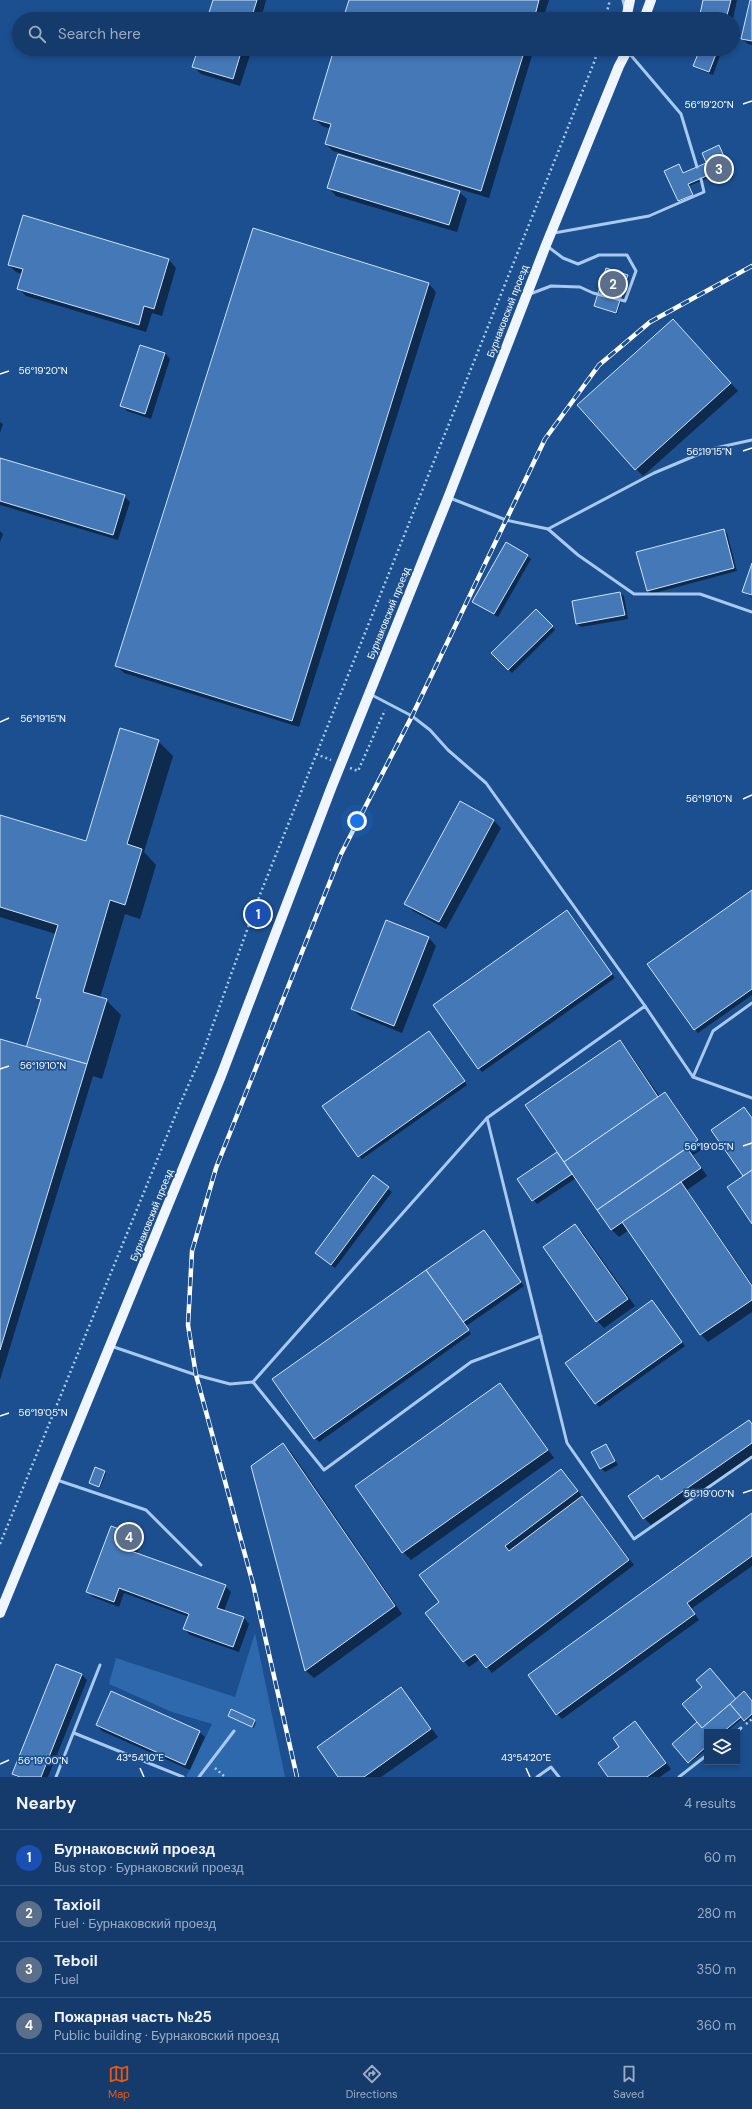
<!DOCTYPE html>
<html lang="en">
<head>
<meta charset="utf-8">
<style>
	:root { --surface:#143b6b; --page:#214673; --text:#f1f3f6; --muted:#9dadc1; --line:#33557e; --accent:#ea580c }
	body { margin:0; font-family:"DM Sans",sans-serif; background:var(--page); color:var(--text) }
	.controls { position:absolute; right:12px; bottom:12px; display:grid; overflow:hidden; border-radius:0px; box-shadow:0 2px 6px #0003 }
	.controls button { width:36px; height:36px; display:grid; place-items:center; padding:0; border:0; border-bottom:1px solid var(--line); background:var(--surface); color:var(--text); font:20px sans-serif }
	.you { position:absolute; left:357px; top:821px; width:14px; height:14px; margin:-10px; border:3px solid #fff; border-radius:50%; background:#1a73e8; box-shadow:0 0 0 6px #1a73e833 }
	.badge { display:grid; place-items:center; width:26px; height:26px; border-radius:50%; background:var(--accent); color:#fff; font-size:13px; font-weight:700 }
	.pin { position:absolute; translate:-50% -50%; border:2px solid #fff; box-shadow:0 1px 4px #0006 }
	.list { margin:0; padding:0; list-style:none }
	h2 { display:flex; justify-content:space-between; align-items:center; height:52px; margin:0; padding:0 16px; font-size:17px }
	h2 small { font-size:13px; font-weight:400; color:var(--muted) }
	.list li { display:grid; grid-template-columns:26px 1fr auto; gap:12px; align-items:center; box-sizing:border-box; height:56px; padding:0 16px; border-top:1px solid var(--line) }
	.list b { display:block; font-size:15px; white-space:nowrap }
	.list p { margin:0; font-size:13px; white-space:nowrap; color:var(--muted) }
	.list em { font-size:13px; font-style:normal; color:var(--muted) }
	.icon { flex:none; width:22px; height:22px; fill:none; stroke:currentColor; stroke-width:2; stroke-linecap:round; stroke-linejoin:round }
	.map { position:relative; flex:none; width:752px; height:1777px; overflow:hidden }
	.search { position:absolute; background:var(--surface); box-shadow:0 2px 6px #0003; left:12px; right:12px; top:12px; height:44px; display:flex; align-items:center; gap:10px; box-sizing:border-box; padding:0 14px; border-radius:22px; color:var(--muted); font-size:15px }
	.sheet { height:276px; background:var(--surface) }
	nav { display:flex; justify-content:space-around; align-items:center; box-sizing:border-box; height:56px; border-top:1px solid var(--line); background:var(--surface); font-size:11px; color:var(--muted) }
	nav a { display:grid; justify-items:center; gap:2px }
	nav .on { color:var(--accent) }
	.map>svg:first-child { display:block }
</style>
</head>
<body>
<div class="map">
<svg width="752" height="1777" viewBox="0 0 752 1777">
	<rect width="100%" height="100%" fill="#1b4f8f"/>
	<!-- green -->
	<polygon fill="#2e69ad" points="255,1633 285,1777 186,1777 212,1724 172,1712 109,1684 116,1658 235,1697"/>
	<!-- shadow -->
	<g fill="#0007">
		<polygon points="214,0 266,0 261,19 208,19"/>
		<polygon points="350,0 549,0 543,19 344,19"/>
		<polygon points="704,0 737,0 733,19 700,19"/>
		<polygon points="751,0 752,0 752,45 748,44 742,39"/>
		<polygon points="199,49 252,49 240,86 201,74 194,67"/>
		<polygon points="335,49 534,49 489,198 333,151 326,144 331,129 322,126 314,118"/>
		<polygon points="701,49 716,49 721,53 713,75 698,69 695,66"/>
		<polygon points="719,147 733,177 717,184 713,176 689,186 694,196 680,202 679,165 684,174 708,164"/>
		<polygon points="329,188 459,192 467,199 457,232 336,196"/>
		<polygon points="24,216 169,260 176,268 162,316 152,313 146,332 26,296 18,288 22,274 16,272 9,265"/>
		<polygon points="253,229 429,284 436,292 299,727 124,673 116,665"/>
		<polygon points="627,276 629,277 617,314 595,306"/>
		<polygon points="673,320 738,391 643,476 636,469"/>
		<polygon points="165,353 170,359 151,419 127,411 122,406"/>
		<polygon points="0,422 3,424 0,433"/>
		<polygon points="0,459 124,496 130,502 118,540 0,505"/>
		<polygon points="723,530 727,533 737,571 651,594 648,591 638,553"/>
		<polygon points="0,531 3,534 0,542"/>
		<polygon points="527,556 531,559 498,617 473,602"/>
		<polygon points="752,566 752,597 743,592"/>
		<polygon points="620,593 624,596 628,619 581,627 577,624 573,602"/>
		<polygon points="536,610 555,630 512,673 493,653"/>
		<polygon points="158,741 173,756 144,852 156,865 140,919 125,914 100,998 106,1000 121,1015 102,1079 93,1076 0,1380 0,1040 27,1049 41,1001 37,997 56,934 0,917 0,816 87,842"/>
		<polygon points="493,820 501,828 446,929 413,911 406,904"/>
		<polygon points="752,891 752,995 698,1033 695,1029"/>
		<polygon points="570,915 615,978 482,1072 434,1005"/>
		<polygon points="429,938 436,946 402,1033 360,1016 352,1009"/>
		<polygon points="432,1036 467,1085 362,1159 359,1156"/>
		<polygon points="620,1041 627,1049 660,1097 664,1094 672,1101 704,1148 693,1155 707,1176 687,1190 752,1284 752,1312 708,1342 701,1334 629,1230 619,1237 611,1229 576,1178 537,1204 518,1179 561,1155"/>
		<polygon points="373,1177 392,1192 335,1268 316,1253"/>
		<polygon points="575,1226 583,1233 635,1306 604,1328 597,1321"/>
		<polygon points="484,1231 524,1286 466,1326 471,1334 319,1442 315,1438"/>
		<polygon points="652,1302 685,1346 599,1407 567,1363"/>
		<polygon points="500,1384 507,1392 554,1458 411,1560 403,1552 356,1486"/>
		<polygon points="752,1424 752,1456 651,1525 644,1518 658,1477 662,1481"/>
		<polygon points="283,1444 291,1452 402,1614 314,1678 306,1671 252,1467"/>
		<polygon points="606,1445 618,1465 605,1472 601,1468"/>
		<polygon points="105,1471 106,1473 100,1488 90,1483"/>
		<polygon points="566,1475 634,1565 492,1673 480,1659 469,1667 427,1613 441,1602"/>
		<polygon points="752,1514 752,1566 691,1609 699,1620 562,1719 557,1714"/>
		<polygon points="111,1527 136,1536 141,1541 137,1554 225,1586 231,1592 224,1611 244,1618 249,1624 239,1652 190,1635 184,1629 189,1617 124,1593 119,1607 93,1597 88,1592"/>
		<polygon points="82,1675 87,1680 48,1777 17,1777 13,1774"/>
		<polygon points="401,1688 438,1737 381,1777 340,1777"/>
		<polygon points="736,1700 752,1702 752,1717 746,1722 743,1718 726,1732 707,1732 707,1749 690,1763 673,1744 698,1722"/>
		<polygon points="231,1710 255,1721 256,1722 254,1728 230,1717 229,1716"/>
		<polygon points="635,1723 671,1769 660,1777 609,1777"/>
		<polygon points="97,1725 199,1732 205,1737 190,1770 102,1731"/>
	</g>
	<!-- building -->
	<g fill="#4478b7" stroke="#cfe3fa">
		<polygon points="213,0 257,0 251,19 207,19"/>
		<polygon points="349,0 539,0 534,19 343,19"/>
		<polygon points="703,0 731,0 726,19 699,19"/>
		<polygon points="750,0 752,0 752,41 741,39"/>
		<polygon points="198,49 242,49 233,79 192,67"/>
		<polygon points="334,49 525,49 481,191 325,144 331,124 313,119"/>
		<polygon points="700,49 718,49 709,72 693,66"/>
		<polygon points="719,145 732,175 715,183 702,153"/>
		<polygon points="338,154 460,191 449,225 327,188"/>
		<polygon points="706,163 711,174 688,184 693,195 678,201 664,171 679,164 683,173"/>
		<polygon points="23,215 169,259 154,309 144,306 139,325 17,289 23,269 8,265"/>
		<polygon points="253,228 429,283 292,721 115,666"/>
		<polygon points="606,268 628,275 616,313 594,306"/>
		<polygon points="673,319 731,383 635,470 577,405"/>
		<polygon points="140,345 165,353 145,414 120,406"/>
		<polygon points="0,458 125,495 113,535 0,501"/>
		<polygon points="724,529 734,568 647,591 636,552"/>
		<polygon points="506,542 528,555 494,614 472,602"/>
		<polygon points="752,563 752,595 742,592"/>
		<polygon points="620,592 625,615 576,624 572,601"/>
		<polygon points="536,609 553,626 508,670 491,653"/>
		<polygon points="120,728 159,740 127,844 142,849 125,905 110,900 83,992 107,999 87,1064 26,1048 41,999 36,998 58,925 0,907 0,815 86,841"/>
		<polygon points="460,801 494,820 439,922 404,904"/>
		<polygon points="752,890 752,989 694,1030 647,964"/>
		<polygon points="567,910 612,974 478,1069 433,1005"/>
		<polygon points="386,920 429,937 394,1026 351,1009"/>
		<polygon points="429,1031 465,1081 358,1157 322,1106"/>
		<polygon points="0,1039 87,1064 0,1350"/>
		<polygon points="620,1040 658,1097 564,1162 525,1105"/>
		<polygon points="665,1092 698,1140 597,1210 564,1162"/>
		<polygon points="744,1107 752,1118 752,1170 743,1176 711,1130"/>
		<polygon points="687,1148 701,1168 611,1230 597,1210"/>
		<polygon points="557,1152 572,1174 532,1201 517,1179"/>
		<polygon points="752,1170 752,1224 727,1187"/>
		<polygon points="373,1175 389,1187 331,1265 315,1253"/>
		<polygon points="681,1182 752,1286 752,1300 700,1335 622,1222"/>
		<polygon points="575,1224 628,1299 596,1322 543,1247"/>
		<polygon points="484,1230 521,1282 463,1322 426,1270"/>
		<polygon points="426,1270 469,1330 314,1439 272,1379"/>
		<polygon points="652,1300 682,1342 595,1404 565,1363"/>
		<polygon points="500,1383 548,1450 402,1553 355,1486"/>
		<polygon points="749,1420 752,1424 752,1443 643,1519 628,1496 658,1475 661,1480"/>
		<polygon points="283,1443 395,1606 305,1671 251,1466"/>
		<polygon points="606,1444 615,1461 600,1469 591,1452"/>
		<polygon points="95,1467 105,1471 99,1487 89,1483"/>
		<polygon points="561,1469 578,1491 505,1546 509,1551 582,1496 629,1560 486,1668 475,1654 463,1662 425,1613 439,1602 419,1575"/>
		<polygon points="752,1513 752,1556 687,1603 695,1614 556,1715 528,1675"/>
		<polygon points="111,1526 136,1535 131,1551 226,1585 217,1608 244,1617 233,1647 183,1629 189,1614 119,1588 114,1602 86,1592"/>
		<polygon points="56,1664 82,1674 41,1777 20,1777 12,1774"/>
		<polygon points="710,1668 736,1699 702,1728 682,1704 702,1687 696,1680"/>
		<polygon points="401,1687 431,1729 364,1777 338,1777 317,1747"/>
		<polygon points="111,1691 200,1731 185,1765 96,1725"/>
		<polygon points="744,1691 752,1701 752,1714 744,1721 730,1704"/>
		<polygon points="730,1704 741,1717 723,1732 707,1732 707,1746 688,1763 672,1744 697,1722 702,1728"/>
		<polygon points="231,1709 255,1720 252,1727 228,1716"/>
		<polygon points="635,1721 666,1763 647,1777 608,1777 598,1763 619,1747 613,1738"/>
	</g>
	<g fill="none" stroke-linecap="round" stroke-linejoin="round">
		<!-- path -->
		<g stroke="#a9c9ee" stroke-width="2.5" stroke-dasharray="2 3" stroke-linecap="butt">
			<polyline points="605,19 610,0"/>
			<polyline points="316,754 331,760"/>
			<polyline points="350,768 358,771 385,710"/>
			<polyline points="0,1544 180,1104 203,1052 259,897 595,60 598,49"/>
			<polyline points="746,1724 752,1719"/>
			<polyline points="215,1768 225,1777"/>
		</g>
		<!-- lane -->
		<g stroke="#a9c9ee" stroke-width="3">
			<polyline points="623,0 625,8"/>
			<polyline points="629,53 681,114 697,167"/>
			<polyline points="554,233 649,216 704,192 701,179"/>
			<polyline points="530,294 551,286 580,287 593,293 625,301 636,271 627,255 599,255 578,264 563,258 547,246"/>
			<polyline points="450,498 506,520 548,529 654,473 711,449 752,440"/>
			<polyline points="548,529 578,555 634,594 700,594 752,612"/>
			<polyline points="370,694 412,716 430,730 448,750 486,783 645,1006"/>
			<polyline points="693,1077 713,1031 752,1003"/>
			<polyline points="752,1098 693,1077 645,1006 487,1118 567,1443 634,1539 752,1457"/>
			<polyline points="487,1118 253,1382 324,1470 471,1362 541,1336"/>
			<polyline points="111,1346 196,1375 230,1384 253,1382"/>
			<polyline points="57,1480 146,1510 201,1565"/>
			<polyline points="736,1732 741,1728"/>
			<polyline points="74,1733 183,1777"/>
			<polyline points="56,1777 100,1665"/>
			<polyline points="199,1777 234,1731"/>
			<polyline points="537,1777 551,1767 559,1777"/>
			<polyline points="679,1777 707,1755"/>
		</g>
		<!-- primary -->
		<g stroke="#f0f6ff" stroke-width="10">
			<polyline points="626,19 630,0"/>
			<polyline points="644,19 651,0"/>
			<polyline points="0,1613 221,1076 332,786 448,498 546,245 619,66 628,49"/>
		</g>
		<defs>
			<polyline id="rail" points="297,1777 253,1584 196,1375 188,1325 192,1251 216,1168 341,854 412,716 545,439 599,365 650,322 752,266"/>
		</defs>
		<!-- rail casing -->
		<use href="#rail" stroke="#fff" stroke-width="4.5"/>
		<!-- rail -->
		<use href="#rail" stroke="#1b4f8f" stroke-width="3" stroke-dasharray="9" stroke-linecap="butt"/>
	</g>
	<!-- ticks -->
	<path fill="none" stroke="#fff" stroke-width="1.5" d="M743,104L752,101M0,374L9,371M743,451L752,448M0,722L9,718M743,799L752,795M0,1069L9,1066M743,1146L752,1143M0,1416L9,1413M743,1493L752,1490M0,1764L9,1760M140,1768L144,1777M526,1768L530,1777"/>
	<g text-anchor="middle" stroke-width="3.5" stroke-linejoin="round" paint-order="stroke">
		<!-- street labels -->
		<g font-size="10" fill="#fff" stroke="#1b4f8f">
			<text transform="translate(507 311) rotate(-69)" y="4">Бурнаковский проезд</text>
			<text transform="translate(388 613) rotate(-68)" y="4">Бурнаковский проезд</text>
			<text transform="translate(151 1215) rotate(-68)" y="4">Бурнаковский проезд</text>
		</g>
	</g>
	<g font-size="10" text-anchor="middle" fill="#fff" stroke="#1b4f8f" stroke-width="3.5" stroke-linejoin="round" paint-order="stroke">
		<text x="709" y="108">56°19'20"N</text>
		<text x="43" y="374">56°19'20"N</text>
		<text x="709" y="455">56°19'15"N</text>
		<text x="43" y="722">56°19'15"N</text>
		<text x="709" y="802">56°19'10"N</text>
		<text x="43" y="1069">56°19'10"N</text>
		<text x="709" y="1150">56°19'05"N</text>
		<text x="43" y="1416">56°19'05"N</text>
		<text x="709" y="1497">56°19'00"N</text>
		<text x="140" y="1761">43°54'10"E</text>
		<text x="526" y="1761">43°54'20"E</text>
		<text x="43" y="1764">56°19'00"N</text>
	</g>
</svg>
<div class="controls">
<button><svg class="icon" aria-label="layers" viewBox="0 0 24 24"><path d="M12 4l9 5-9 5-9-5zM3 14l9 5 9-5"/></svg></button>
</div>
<div class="you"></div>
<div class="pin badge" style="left:258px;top:914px;background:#1a4fb4">1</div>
<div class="pin badge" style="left:613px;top:284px;background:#5c6f8a">2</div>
<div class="pin badge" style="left:719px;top:169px;background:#5c6f8a">3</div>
<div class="pin badge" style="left:129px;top:1537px;background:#5c6f8a">4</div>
<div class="search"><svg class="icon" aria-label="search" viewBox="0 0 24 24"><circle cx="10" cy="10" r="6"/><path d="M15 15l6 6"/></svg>Search here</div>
</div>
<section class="sheet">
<h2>Nearby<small>4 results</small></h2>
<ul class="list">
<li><span class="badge" style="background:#1a4fb4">1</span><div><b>Бурнаковский проезд</b><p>Bus stop · Бурнаковский проезд</p></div><em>60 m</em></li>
<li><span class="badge" style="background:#5c6f8a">2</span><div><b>Taxioil</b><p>Fuel · Бурнаковский проезд</p></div><em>280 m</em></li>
<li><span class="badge" style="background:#5c6f8a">3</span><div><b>Teboil</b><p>Fuel</p></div><em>350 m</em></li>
<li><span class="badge" style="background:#5c6f8a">4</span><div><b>Пожарная часть №25</b><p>Public building · Бурнаковский проезд</p></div><em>360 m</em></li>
</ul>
</section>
<nav>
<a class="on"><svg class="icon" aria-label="map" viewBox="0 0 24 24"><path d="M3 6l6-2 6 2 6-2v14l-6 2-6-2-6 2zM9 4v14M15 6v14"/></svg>Map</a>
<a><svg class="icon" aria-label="directions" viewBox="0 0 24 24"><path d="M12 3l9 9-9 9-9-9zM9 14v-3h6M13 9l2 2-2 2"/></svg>Directions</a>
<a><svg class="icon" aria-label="saved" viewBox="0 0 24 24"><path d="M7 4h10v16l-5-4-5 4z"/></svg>Saved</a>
</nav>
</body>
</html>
